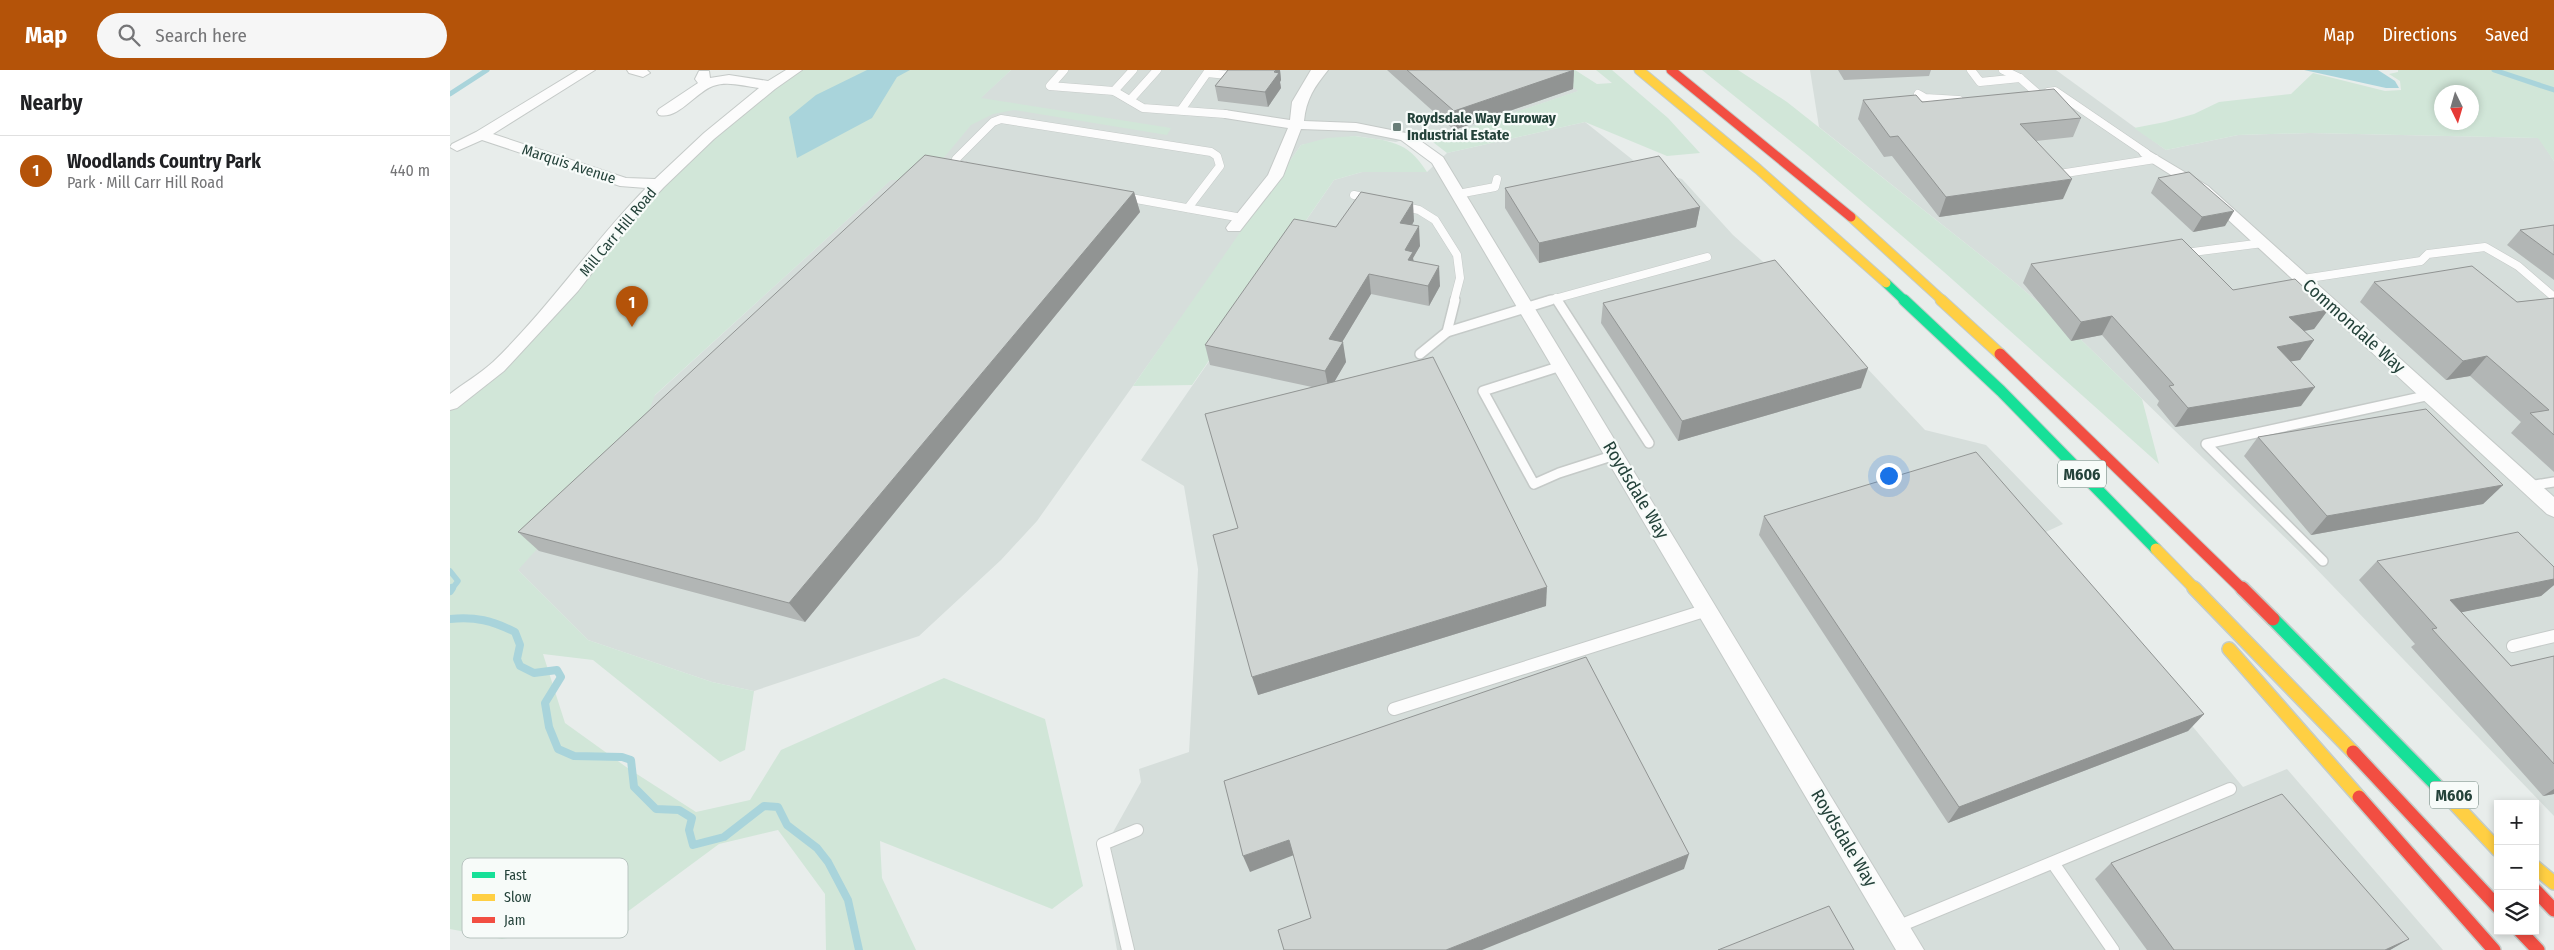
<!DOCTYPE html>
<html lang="en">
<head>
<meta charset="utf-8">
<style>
	:root { --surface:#fff; --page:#f6f6f6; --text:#202124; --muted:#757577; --line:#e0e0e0; --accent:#b45309 }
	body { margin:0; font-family:"Fira Sans Condensed",sans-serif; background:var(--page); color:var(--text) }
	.controls { position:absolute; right:15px; bottom:15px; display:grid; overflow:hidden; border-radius:0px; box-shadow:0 2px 8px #0003 }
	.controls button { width:45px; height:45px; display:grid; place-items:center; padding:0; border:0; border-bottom:1px solid var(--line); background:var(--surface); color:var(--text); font:25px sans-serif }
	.compass { position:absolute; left:1984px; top:15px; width:45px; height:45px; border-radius:50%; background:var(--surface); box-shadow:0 2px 8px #0003; rotate:175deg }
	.you { position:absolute; left:1438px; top:405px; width:18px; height:18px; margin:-12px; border:4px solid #fff; border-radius:50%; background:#1a73e8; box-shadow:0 0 0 8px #1a73e833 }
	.badge { display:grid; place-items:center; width:32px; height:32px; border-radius:50%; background:var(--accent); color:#fff; font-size:16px; font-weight:700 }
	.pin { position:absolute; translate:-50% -41px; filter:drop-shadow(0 1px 2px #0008) }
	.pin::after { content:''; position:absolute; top:26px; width:18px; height:15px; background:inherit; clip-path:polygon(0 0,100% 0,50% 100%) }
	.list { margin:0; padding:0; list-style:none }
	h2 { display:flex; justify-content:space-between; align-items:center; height:65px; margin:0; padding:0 20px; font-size:21px }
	h2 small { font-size:16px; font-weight:400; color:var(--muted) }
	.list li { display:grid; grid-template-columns:32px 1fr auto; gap:15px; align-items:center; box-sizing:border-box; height:70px; padding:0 20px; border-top:1px solid var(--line) }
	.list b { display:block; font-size:19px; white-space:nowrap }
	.list p { margin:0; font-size:16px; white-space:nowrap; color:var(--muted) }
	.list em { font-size:16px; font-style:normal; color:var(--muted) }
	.icon { flex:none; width:28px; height:28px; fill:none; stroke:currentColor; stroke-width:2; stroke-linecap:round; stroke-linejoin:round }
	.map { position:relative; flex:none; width:2104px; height:880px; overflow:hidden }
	header { display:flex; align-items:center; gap:30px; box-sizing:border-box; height:70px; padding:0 25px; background:var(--accent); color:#fff }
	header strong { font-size:24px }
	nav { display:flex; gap:28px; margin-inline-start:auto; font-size:18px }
	.search { width:350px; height:45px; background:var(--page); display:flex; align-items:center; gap:12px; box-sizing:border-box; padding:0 18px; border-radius:28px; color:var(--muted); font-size:19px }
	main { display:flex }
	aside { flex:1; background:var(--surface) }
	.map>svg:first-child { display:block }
</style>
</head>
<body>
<header>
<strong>Map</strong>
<div class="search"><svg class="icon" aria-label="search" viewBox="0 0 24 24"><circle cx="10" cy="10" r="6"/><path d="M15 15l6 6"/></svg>Search here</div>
<nav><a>Map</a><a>Directions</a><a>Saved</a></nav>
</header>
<main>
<aside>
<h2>Nearby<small></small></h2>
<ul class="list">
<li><span class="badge">1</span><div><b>Woodlands Country Park</b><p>Park · Mill Carr Hill Road</p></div><em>440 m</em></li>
</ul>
</aside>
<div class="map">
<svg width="2104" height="880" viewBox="0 0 2104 880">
	<rect width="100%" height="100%" fill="#e8edeb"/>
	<!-- built -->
	<g fill="#d6dedb">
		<polygon points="561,0 1101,0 1129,21 1004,63 982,59 946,72 905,66 851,75 783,175 587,451 551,490 469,566 304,621 262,612 138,570 68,500 84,436"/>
		<polygon points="1360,0 1606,0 1716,80 1788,65 1860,63 2089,68 2104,91 2104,746 1854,486 1621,260 1562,210 1369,57"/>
		<polygon points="1135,52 1193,98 1232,109 1283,165 1339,215 1475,360 1536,375 1613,454 1585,467 1793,717 1837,699 1993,880 667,880 656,819 662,764 691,712 689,699 739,682 744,590 748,499 734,416 691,390 884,110 912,102 977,102 997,83"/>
	</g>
	<!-- green -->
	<g fill="#d1e6d8" fill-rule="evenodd">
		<polygon points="345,0 561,0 531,28 721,58 717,65 564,40 543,44 521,55 496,85 470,111 441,110 205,325 189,366 68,500 138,570 262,612 304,621 295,680 270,692 143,590 93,584 115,653 179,699 246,742 300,730 331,680 494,608 595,649 633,816 602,839 430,771 432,808 466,880 376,880 375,824 328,760 269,774 169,848 52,869 0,859 0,333 48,297 209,114"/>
		<polygon points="1101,0 1125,0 1147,14 1162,13 1146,0 1162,0 1218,48 1250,83 1217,86 1135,52 997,83 970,62 982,59 1004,63 1128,21"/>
		<polygon points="1252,0 1288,0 1337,32 1562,210 1621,260 1692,329 1709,394 1494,202 1359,86"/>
		<path d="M1948,0H2104V91L2088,68L1860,63L1788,65L1716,80L1684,58L1715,52L1744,44L1769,32L1841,24L1863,3L1935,21L1951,20L1950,11L1939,4L1948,2ZM1992,22H2022V52H1992Z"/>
		<path d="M905,66C939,71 957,70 977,102H912L884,110L742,315L683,316L851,75L877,68Z"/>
	</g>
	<!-- water -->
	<g fill="#a9d4db">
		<polygon points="417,0 460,0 447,7 422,48 347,88 339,47 366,25"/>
		<polygon points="1854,0 1928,0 1945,11 1949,18 1936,18"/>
	</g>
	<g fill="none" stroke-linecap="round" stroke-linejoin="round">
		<!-- stream-far2 -->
		<g stroke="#a9d4db" stroke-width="5">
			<polyline points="2044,0 2104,20"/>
			<polyline points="0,24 37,0"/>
		</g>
		<!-- stream-far1 -->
		<polyline stroke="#a9d4db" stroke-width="5.5" points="0,501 8,511 1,520"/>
		<!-- stream -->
		<g stroke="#a9d4db" stroke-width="8">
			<polyline points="0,521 2,518"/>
			<path d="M0,549C25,546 43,551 65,562L70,575L67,589L70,596L84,603L107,600L111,607L95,633L99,657L108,679L124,686L172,687L181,690L184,717L206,739L229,740L242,748L239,760L243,775L274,767L314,736L328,737L337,755L367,778L378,792L398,830L409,880"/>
		</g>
		<defs>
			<g id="lane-far2">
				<polyline points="614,0 600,16 664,21 693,38 775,44"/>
				<polyline points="1521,0 1530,12 1570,8"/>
				<polyline points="1553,0 1570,8 1587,23"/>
				<polyline points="664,21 683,0"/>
				<polyline points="1598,22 1605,21 1696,83"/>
				<polyline points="1468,24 1475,28 1509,30"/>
				<polyline points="680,30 707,0"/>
				<polyline points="731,40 757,3 788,6"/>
				<polyline points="516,96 506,94 506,89 543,52 551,49 761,82 767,86 770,96 738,138"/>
				<polyline points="1603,105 1705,89"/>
				<polyline points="1008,124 1045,117 1047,109"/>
				<polyline points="904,125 921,129"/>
				<polyline points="675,127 792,148"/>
				<polyline points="952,136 969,140 985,150 1007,185 1010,208 1004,231"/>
				<polyline points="1735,183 1813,173"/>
				<polyline points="1853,209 1971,191 1978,184 2035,177 2068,196 2104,227"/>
				<polyline points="1106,228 1108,231"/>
				<polyline points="1097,231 1257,187"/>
			</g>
			<g id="lane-far1">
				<polyline points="1107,230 1199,373"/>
				<polyline points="997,262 1005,230"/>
				<polyline points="970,284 997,262 1101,230"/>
				<polyline points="1111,296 1033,321 1084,414 1109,403 1165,385"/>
				<polyline points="2079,416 2104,412"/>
				<polyline points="1873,491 1756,374 1980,325"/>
			</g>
			<g id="lane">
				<polyline points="2063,576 2104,566"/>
				<polyline points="944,639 1257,540"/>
				<polyline points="1603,793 1663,880"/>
				<polyline points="1447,857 1780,719"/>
				<polyline points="678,880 653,774 687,760"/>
			</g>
			<g id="street">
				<path d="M128,0H145L43,64L176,108L205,109L254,63L309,18C293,16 278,11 263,16C246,22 228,50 209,45L207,42L209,39L248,13L245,9L249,1H259L260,8L279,5L318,11L336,0H352L325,19L264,69L214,117L182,151L128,221L54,301L7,338L0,340V324C14,313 30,304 43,292C99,238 142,173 196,118L170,116L32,70L7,81L0,77L2,74L26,62Z"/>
				<polygon points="177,0 197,0 200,3 193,7 179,3"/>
				<path d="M861,0H878C865,16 856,29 854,51L906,53L961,64L993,87L1474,880H1446L982,93L951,70L906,61L851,59L833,106L790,161H778L776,158L778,155L818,105L838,58L775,48L768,44L775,40L840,50L842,32Z"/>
				<polygon points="1696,79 1758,116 2104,427 2104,447 2097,444 1748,122 1691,86 1689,83 1691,80"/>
			</g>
			<polyline id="fast-far2" points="1436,213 1455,231"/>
			<polyline id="fast-far1" points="1454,230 1551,321 1706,479"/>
			<polyline id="fast" points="1823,549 2002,731"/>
			<g id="slow-far2">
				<polyline points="1189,0 1308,99 1436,213"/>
				<polyline points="1401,147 1493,231"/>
			</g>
			<g id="slow-far1">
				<polyline points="1491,230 1550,284"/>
				<polyline points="1706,479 1746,520"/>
			</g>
			<g id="slow">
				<polyline points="1744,518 1903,682"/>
				<polyline points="1779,579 1909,727"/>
				<polyline points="2002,731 2048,780"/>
				<polyline points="2085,797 2104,813"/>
			</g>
			<polyline id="jam-far2" points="1221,0 1401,147"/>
			<polyline id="jam-far1" points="1550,284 1793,520"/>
			<g id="jam">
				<polyline points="1792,518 1823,549"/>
				<polyline points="1903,682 2048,837"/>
				<polyline points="1909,727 2044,880"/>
				<polyline points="2085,820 2104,840"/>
				<polyline points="2070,861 2088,880"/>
			</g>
		</defs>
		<!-- lane-far2 casing -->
		<use href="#lane-far2" stroke="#c5cac8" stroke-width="9"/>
		<!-- lane-far1 casing -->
		<use href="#lane-far1" stroke="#c5cac8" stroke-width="12"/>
		<!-- lane casing -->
		<use href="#lane" stroke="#c5cac8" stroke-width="14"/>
		<!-- street casing -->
		<use href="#street" stroke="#c5cac8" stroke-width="2"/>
		<!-- fast-far2 casing -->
		<use href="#fast-far2" stroke="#c3ccc9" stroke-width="11"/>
		<!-- fast-far1 casing -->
		<use href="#fast-far1" stroke="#c3ccc9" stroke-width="13"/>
		<!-- fast casing -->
		<use href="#fast" stroke="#c3ccc9" stroke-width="16"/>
		<!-- slow-far2 casing -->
		<use href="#slow-far2" stroke="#c3ccc9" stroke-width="11"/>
		<!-- slow-far1 casing -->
		<use href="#slow-far1" stroke="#c3ccc9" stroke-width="13"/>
		<!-- slow casing -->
		<use href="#slow" stroke="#c3ccc9" stroke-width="16"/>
		<!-- jam-far2 casing -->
		<use href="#jam-far2" stroke="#c3ccc9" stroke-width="11"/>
		<!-- jam-far1 casing -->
		<use href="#jam-far1" stroke="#c3ccc9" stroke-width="13"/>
		<!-- jam casing -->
		<use href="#jam" stroke="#c3ccc9" stroke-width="16"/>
		<!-- lane-far2 -->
		<use href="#lane-far2" stroke="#fcfcfc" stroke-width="8"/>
		<!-- lane-far1 -->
		<use href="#lane-far1" stroke="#fcfcfc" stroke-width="9"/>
		<!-- lane -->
		<use href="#lane" stroke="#fcfcfc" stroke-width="12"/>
		<!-- street -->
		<use href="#street" fill="#fcfcfc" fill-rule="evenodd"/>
		<!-- fast-far2 -->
		<use href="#fast-far2" stroke="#16e098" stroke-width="9"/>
		<!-- fast-far1 -->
		<use href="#fast-far1" stroke="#16e098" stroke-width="11"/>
		<!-- fast -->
		<use href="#fast" stroke="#16e098" stroke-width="13"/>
		<!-- slow-far2 -->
		<use href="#slow-far2" stroke="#ffcf43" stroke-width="9"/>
		<!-- slow-far1 -->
		<use href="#slow-far1" stroke="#ffcf43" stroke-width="11"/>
		<!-- slow -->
		<use href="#slow" stroke="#ffcf43" stroke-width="13"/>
		<!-- jam-far2 -->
		<use href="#jam-far2" stroke="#f24e42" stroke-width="9"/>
		<!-- jam-far1 -->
		<use href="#jam-far1" stroke="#f24e42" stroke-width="11"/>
		<!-- jam -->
		<use href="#jam" stroke="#f24e42" stroke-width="13"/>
	</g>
	<!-- wall -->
	<g fill="#b2b6b5">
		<polygon points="778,0 830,0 831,10 830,12 831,18 818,37 768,31 765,16"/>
		<polygon points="937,0 1124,0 1123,19 1004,60"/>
		<polygon points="1388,0 1481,0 1479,6 1394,10"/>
		<polygon points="1413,30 1472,32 1631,48 1623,67 1586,71 1613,129 1489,147 1442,86 1434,87 1408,49"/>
		<polygon points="1708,108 1775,156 1743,162 1701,123"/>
		<polygon points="1055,118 1250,137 1246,157 1089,193 1055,138"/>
		<polygon points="684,122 690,142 355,552 89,481 68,462"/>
		<polygon points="964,151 962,155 970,176 963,188 964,191 990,216 979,236 921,224 892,272 896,292 884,312 1096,536 808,625 788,458 862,317 760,295 755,275 886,157"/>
		<polygon points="2104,155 2104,210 2057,175 2070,160"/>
		<polygon points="1581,194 1783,220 1878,240 1864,259 1854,261 1864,270 1850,290 1841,291 1851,336 1725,357 1707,335 1709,331 1652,265 1621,271 1573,213"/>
		<polygon points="1924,212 2067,232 2104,228 2104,402 2061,363 2071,352 2020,306 1996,310 1910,232"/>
		<polygon points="1153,233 1411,318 1228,371 1151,253"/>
		<polygon points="1808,367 2053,415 2033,434 1861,465 1794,386"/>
		<polygon points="1314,446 1754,644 1738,661 1498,753 1309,465"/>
		<polygon points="1927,491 2104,497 2104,515 2091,526 2011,542 2061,596 2104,586 2104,724 2093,726 1961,577 1965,574 1909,510"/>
		<polygon points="1661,793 1959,869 1940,880 1697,880 1645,809"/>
	</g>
	<!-- shaded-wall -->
	<g fill="#919493">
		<polygon points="826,0 830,0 831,10 830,12 831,18 818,37 815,22"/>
		<polygon points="1124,0 1123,19 1004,60 1004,41"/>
		<polygon points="1622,109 1613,129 1489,147 1496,127"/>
		<polygon points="684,122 690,142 355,552 339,533"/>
		<polygon points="963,132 964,151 952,173 950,153"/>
		<polygon points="1250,137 1246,157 1089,193 1089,173"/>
		<polygon points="1784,141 1775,156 1743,162 1752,147"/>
		<polygon points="969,156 970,176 963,188 964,202 960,210 955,180"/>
		<polygon points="989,196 990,216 979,236 978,216"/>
		<polygon points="919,204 921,224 882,289 879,269"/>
		<polygon points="1878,240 1864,259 1826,266 1839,247"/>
		<polygon points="1662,246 1652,265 1621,271 1631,252"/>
		<polygon points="1864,270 1850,290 1813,296 1827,277"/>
		<polygon points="893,272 896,292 879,321 875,301"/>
		<polygon points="2037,286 2020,306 1996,310 2013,291"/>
		<polygon points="1418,298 1411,318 1228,371 1232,351"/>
		<polygon points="1865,317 1851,336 1725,357 1738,338"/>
		<polygon points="2053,415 2033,434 1861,465 1877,446"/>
		<polygon points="2104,509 2104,515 2091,526 1979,549 2000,530"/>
		<polygon points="1097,517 1096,536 808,625 802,607"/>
		<polygon points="1754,644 1738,661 1498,753 1509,737"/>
		<polygon points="2104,719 2104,724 2093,726"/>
		<polygon points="839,770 844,785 800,802 793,786"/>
		<polygon points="1239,784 1234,799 1032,880 996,880"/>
		<polygon points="1959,869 1940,880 1935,880"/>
	</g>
	<!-- building -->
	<g fill="#cfd4d2" stroke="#919493">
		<polygon points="778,0 826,0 824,2 829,3 815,22 765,16"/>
		<polygon points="957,0 1124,0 1004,41"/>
		<polygon points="1604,19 1631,48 1570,54 1622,109 1496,127 1448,66 1440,67 1413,30 1466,25 1472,32"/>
		<polygon points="475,85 684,122 339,533 68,462"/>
		<polygon points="1209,86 1250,137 1089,173 1055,118"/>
		<polygon points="1739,102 1784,141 1752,147 1708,108"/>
		<polygon points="911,122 963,132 950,153 969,156 955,180 963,182 958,190 989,196 978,216 919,204 879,269 893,272 875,301 755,275 844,149 886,157"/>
		<polygon points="2104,155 2104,185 2070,160"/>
		<polygon points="1732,169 1783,220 1845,209 1878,240 1839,247 1864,270 1827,277 1865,317 1738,338 1719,316 1724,315 1662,246 1631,252 1581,194"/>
		<polygon points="1325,190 1418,298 1232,351 1153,233"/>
		<polygon points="2022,196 2067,232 2104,228 2104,365 2080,343 2099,340 2037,286 2013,291 1924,212"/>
		<polygon points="983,287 1097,517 802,607 763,465 788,458 755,344"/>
		<polygon points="1976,339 2053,415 1877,446 1808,367"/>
		<polygon points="1526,382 1754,644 1509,737 1314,446"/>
		<polygon points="2068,462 2104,497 2104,509 2000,530 2061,596 2104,586 2104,694 1982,559 1987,558 1927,491"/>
		<polygon points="1136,587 1239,784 996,880 834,880 828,860 861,848 839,770 793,786 774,711"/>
		<polygon points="1832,724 1959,869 1935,880 1724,880 1661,793"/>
		<polygon points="1379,836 1404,880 1268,880"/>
	</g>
	<!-- markers -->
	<rect fill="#697e78" stroke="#f7fbf9" stroke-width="2" x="942" y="52" width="10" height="10" rx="2.5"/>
	<g text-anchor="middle" stroke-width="4.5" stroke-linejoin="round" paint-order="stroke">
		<!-- far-poi labels -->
		<g font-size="15" font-weight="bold" fill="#24423a" stroke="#f7fbf9" text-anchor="start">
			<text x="957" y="53">Roydsdale Way Euroway<tspan x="957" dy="17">Industrial Estate</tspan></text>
		</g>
		<!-- far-street labels -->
		<g font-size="15" fill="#24423a" stroke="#f7fbf9">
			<text transform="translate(119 94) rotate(18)" y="5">Marquis Avenue</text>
			<text transform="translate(168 162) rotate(-50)" y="5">Mill Carr Hill Road</text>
		</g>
		<!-- shield labels -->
		<g fill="#f7fbf9" stroke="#637a73" stroke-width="1">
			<rect x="1608" y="390.5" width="48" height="27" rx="4"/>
			<rect x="1980" y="711.5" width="48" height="27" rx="4"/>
		</g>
		<g font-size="16" font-weight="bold" fill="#24423a">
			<text x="1632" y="410">M606</text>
			<text x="2004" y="731">M606</text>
		</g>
		<!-- street labels -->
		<g font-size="18" fill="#24423a" stroke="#f7fbf9">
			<text transform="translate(1904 256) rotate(42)" y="6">Commondale Way</text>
			<text transform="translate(1186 420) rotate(59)" y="6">Roydsdale Way</text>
			<text transform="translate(1394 768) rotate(59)" y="6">Roydsdale Way</text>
		</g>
	</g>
	<!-- legend -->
	<rect x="12" y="788" width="166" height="80" rx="8" fill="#f7fbf9" stroke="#b8c4c0" stroke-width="1"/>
	<rect x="22" y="802" width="23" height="6" fill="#16e098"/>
	<rect x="22" y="824" width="23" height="7" fill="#ffcf43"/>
	<rect x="22" y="847" width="23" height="6" fill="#f24e42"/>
	<g font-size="14" fill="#24423a">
		<text x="54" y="810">Fast</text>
		<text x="54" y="832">Slow</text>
		<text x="54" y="855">Jam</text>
	</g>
</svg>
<div class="controls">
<button>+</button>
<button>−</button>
<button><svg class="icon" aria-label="layers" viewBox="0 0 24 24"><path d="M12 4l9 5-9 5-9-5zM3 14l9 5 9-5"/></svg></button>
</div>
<svg class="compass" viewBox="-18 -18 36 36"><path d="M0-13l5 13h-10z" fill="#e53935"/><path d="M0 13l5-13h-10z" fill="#757577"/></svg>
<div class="you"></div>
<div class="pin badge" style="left:182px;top:257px">1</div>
</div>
</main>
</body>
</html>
